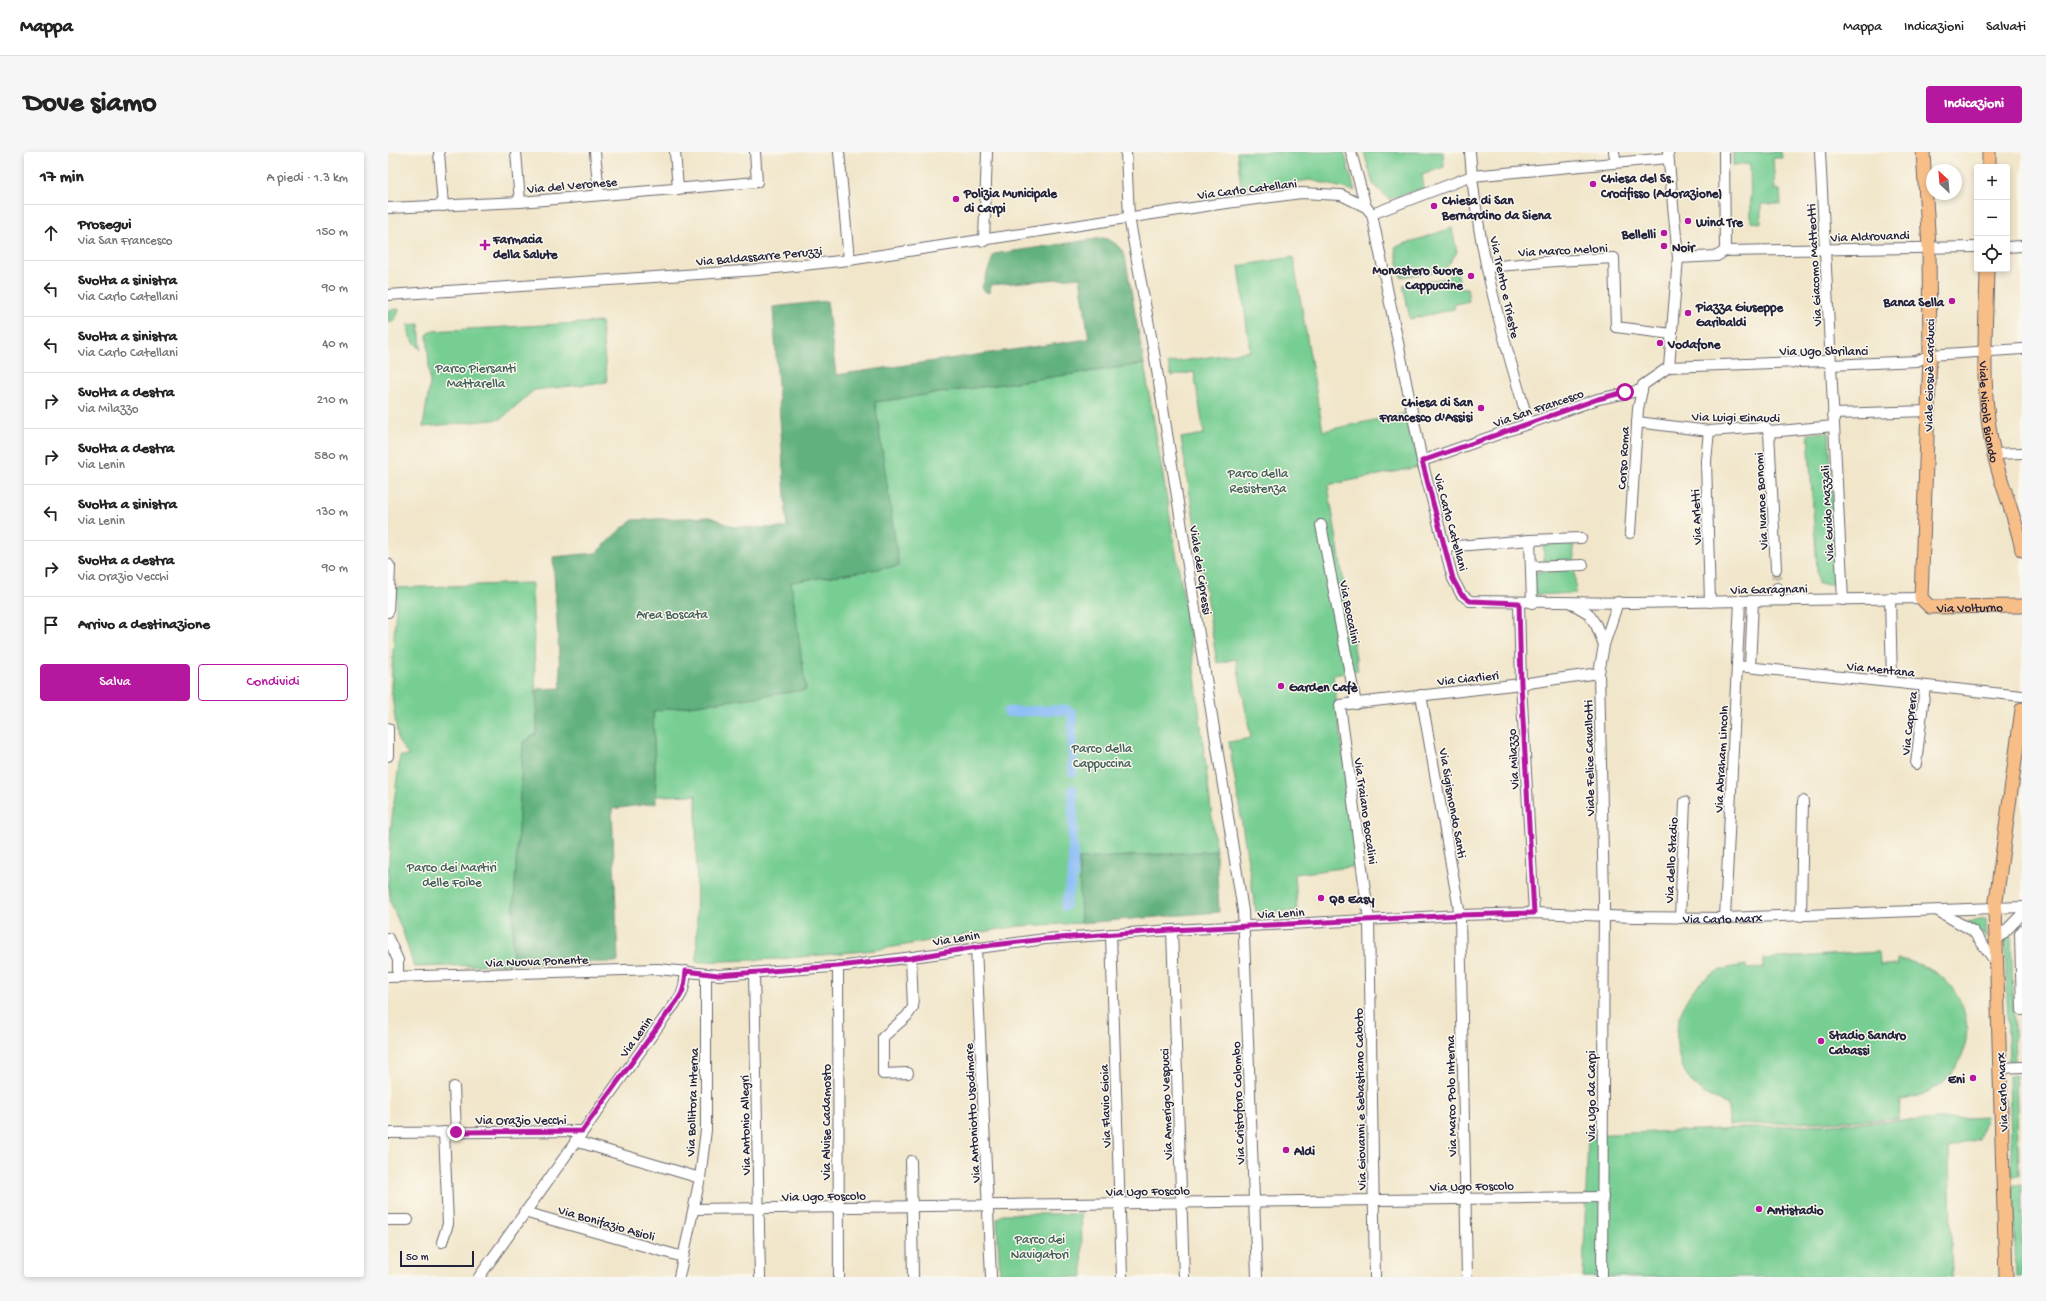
<!DOCTYPE html>
<html lang="it">
<head>
<meta charset="utf-8">
<style>
	:root { --surface:#fff; --page:#f6f6f6; --text:#222; --muted:#767676; --line:#e0e0e0; --accent:#b5179e }
	body { margin:0; font-family:"Gochi Hand",sans-serif; background:var(--page); color:var(--text) }
	.controls { position:absolute; right:12px; top:12px; display:grid; overflow:hidden; border-radius:4px; box-shadow:0 2px 6px #0003 }
	.controls button { width:36px; height:36px; display:grid; place-items:center; padding:0; border:0; border-bottom:1px solid var(--line); background:var(--surface); color:var(--text); font:20px sans-serif }
	.compass { position:absolute; left:1538px; top:12px; width:36px; height:36px; border-radius:50%; background:var(--surface); box-shadow:0 2px 6px #0003; rotate:334deg }
	.scale { position:absolute; left:12px; bottom:10px; width:74px; box-sizing:border-box; padding-left:4px; border:2px solid #22223b; border-top:0; font-size:11px; line-height:14px; white-space:nowrap; color:#22223b; -webkit-text-stroke:3px #fbf7ec; paint-order:stroke }
	.stop { position:absolute; width:12px; height:12px; margin:-9px; border:3px solid #b5179e; border-radius:50%; background:#fff }
	.stop.end { background:#b5179e; border-color:#fff; box-shadow:0 1px 4px #0008 }
	.list { margin:0; padding:0; list-style:none }
	h2 { display:flex; justify-content:space-between; align-items:center; height:52px; margin:0; padding:0 16px; font-size:17px }
	h2 small { font-size:13px; font-weight:400; color:var(--muted) }
	.list li { display:grid; grid-template-columns:26px 1fr auto; gap:12px; align-items:center; box-sizing:border-box; height:56px; padding:0 16px; border-top:1px solid var(--line) }
	.list b { display:block; font-size:15px; white-space:nowrap }
	.list p { margin:0; font-size:13px; white-space:nowrap; color:var(--muted) }
	.list em { font-size:13px; font-style:normal; color:var(--muted) }
	.actions { display:flex; gap:8px; padding:12px 16px }
	.actions a { flex:1; padding:9px 0; border:1px solid var(--accent); border-radius:4px; text-align:center; font-size:14px; color:var(--accent) }
	.actions .main { background:var(--accent); color:#fff }
	.icon { flex:none; width:22px; height:22px; fill:none; stroke:currentColor; stroke-width:2; stroke-linecap:round; stroke-linejoin:round }
	.map { position:relative; flex:none; width:1634px; height:1125px; overflow:hidden; border-radius:4px }
	header { display:flex; align-items:center; gap:24px; box-sizing:border-box; height:56px; padding:0 20px; background:var(--surface); border-bottom:1px solid var(--line) }
	header strong { font-size:19px }
	nav { display:flex; gap:22px; margin-inline-start:auto; font-size:14px }
	.intro { display:flex; align-items:center; justify-content:space-between; box-sizing:border-box; height:96px; padding:0 24px }
	h1 { margin:0; font-size:28px }
	.button { padding:10px 18px; border-radius:4px; background:var(--accent); color:#fff; font-size:14px; font-weight:700 }
	main { display:flex; gap:24px; padding:0 24px }
	aside { flex:1; background:var(--surface); border-radius:4px; box-shadow:0 2px 6px #0003 }
	.map>svg:first-child { display:block }
</style>
</head>
<body>
<header>
<strong>Mappa</strong>
<nav><a>Mappa</a><a>Indicazioni</a><a>Salvati</a></nav>
</header>
<div class="intro"><h1>Dove siamo</h1><a class="button">Indicazioni</a></div>
<main>
<aside>
<h2>17 min<small>A piedi · 1.3 km</small></h2>
<ul class="list">
<li><svg class="icon" aria-label="ahead" viewBox="0 0 24 24"><path d="M12 20V5M6 11l6-6 6 6"/></svg><div><b>Prosegui</b><p>Via San Francesco</p></div><em>150 m</em></li>
<li><svg class="icon" aria-label="left" viewBox="0 0 24 24"><path d="M17 20v-9H6M10 6l-5 5 5 5"/></svg><div><b>Svolta a sinistra</b><p>Via Carlo Catellani</p></div><em>90 m</em></li>
<li><svg class="icon" aria-label="left" viewBox="0 0 24 24"><path d="M17 20v-9H6M10 6l-5 5 5 5"/></svg><div><b>Svolta a sinistra</b><p>Via Carlo Catellani</p></div><em>40 m</em></li>
<li><svg class="icon" aria-label="right" viewBox="0 0 24 24"><path d="M7 20v-9h11M14 6l5 5-5 5"/></svg><div><b>Svolta a destra</b><p>Via Milazzo</p></div><em>210 m</em></li>
<li><svg class="icon" aria-label="right" viewBox="0 0 24 24"><path d="M7 20v-9h11M14 6l5 5-5 5"/></svg><div><b>Svolta a destra</b><p>Via Lenin</p></div><em>580 m</em></li>
<li><svg class="icon" aria-label="left" viewBox="0 0 24 24"><path d="M17 20v-9H6M10 6l-5 5 5 5"/></svg><div><b>Svolta a sinistra</b><p>Via Lenin</p></div><em>130 m</em></li>
<li><svg class="icon" aria-label="right" viewBox="0 0 24 24"><path d="M7 20v-9h11M14 6l5 5-5 5"/></svg><div><b>Svolta a destra</b><p>Via Orazio Vecchi</p></div><em>90 m</em></li>
<li><svg class="icon" aria-label="arrive" viewBox="0 0 24 24"><path d="M6 21V4h12l-3 4 3 4H6"/></svg><div><b>Arrivo a destinazione</b></div></li>
</ul>
<div class="actions"><a class="main">Salva</a><a>Condividi</a></div>
</aside>
<div class="map">
<svg width="1634" height="1125" viewBox="0 0 1634 1125">
	<rect width="100%" height="100%" fill="#fbf7ec"/>
	<filter id="ink" filterUnits="userSpaceOnUse"><feTurbulence type="fractalNoise" baseFrequency=".025" numOctaves="2"/><feDisplacementMap in="SourceGraphic" scale="8" xChannelSelector="R" yChannelSelector="G"/><feConvolveMatrix kernelMatrix="1 2 1 2 8 2 1 2 1" color-interpolation-filters="sRGB"/></filter>
	<filter id="wash" filterUnits="userSpaceOnUse"><feTurbulence type="fractalNoise" baseFrequency=".012" numOctaves="4" result="noise"/><feDisplacementMap in="SourceGraphic" scale="16" xChannelSelector="R" yChannelSelector="G"/><feGaussianBlur stdDeviation="0.9" result="paint"/><feColorMatrix in="noise" values="0 0 0 0 0 0 0 0 0 0 0 0 0 0 0 0 0 1.4 0 .05"/><feComposite in="paint" operator="in"/></filter>
	<g filter="url(#wash)">
		<rect width="100%" height="100%" fill="#f1e6ca"/>
		<!-- green -->
		<g fill="#77ce93" stroke="#4c7867">
			<polygon points="849,0 956,0 967,39 923,28 853,36"/>
			<polygon points="976,0 1055,0 1056,15 1034,23 1036,36 1001,47 985,32"/>
			<polygon points="1345,0 1393,0 1394,6 1385,6 1387,38 1392,38 1393,52 1373,52 1373,71 1363,70 1362,12 1345,13"/>
			<polygon points="1064,76 1069,100 1056,119 1013,125 1007,95"/>
			<polygon points="905,105 935,279 1019,261 1031,315 940,333 970,519 945,523 970,714 907,722 909,759 868,760 841,590 863,586 848,507 829,511 793,286 816,282 806,220 783,224 780,211 862,199 851,114"/>
			<polygon points="1068,115 1073,136 1079,136 1081,149 1067,152 1066,157 1022,167 1015,133 1060,126"/>
			<path d="M11,157C10,164 7,168 0,172V158Z"/>
			<polygon points="213,170 219,230 146,238 113,267 35,275 42,230 39,183 43,179"/>
			<polygon points="31,172 33,198 22,185 20,173"/>
			<polygon points="756,212 802,483 828,699 691,707 693,771 631,774 487,798 390,807 309,810 308,643 268,644 265,559 417,538 403,430 510,414 487,250"/>
			<polygon points="1441,280 1449,432 1430,432 1420,282"/>
			<polygon points="1185,389 1188,441 1148,443 1147,420 1157,419 1155,391"/>
			<polygon points="144,431 149,581 135,591 125,769 125,812 26,815 16,783 3,751 0,729 3,674 12,604 21,604 10,589 3,535 9,436"/>
			<polygon points="1598,767 1599,787 1591,778 1579,770"/>
			<polygon points="1617,785 1623,785 1627,909 1621,909"/>
			<path d="M1491,800L1492,813H1510L1509,807C1602,819 1601,937 1512,948L1511,967L1341,973L1340,953C1329,948 1317,944 1308,935C1277,903 1284,846 1323,823C1333,816 1346,815 1358,813L1359,817L1375,816V807Z"/>
			<polygon points="1628,923 1631,1024 1624,1024 1621,924"/>
			<polygon points="1598,965 1591,987 1561,995 1564,1125 1195,1125 1200,983"/>
			<polygon points="1634,1033 1634,1125 1628,1125 1625,1033"/>
			<polygon points="615,1062 693,1062 695,1125 612,1125 609,1067"/>
		</g>
		<!-- forest -->
		<g fill="#61b17d" stroke="#426a5c">
			<path d="M715,86C726,89 732,94 737,104L756,212L487,250L511,414L403,430L418,538L265,559L268,651L224,657L230,810L125,812V769L135,591L149,581V537L173,536L165,405L208,401L233,377L245,368L322,365L345,375L399,376L385,155L439,149L448,223L701,187L692,125L602,133L601,141L596,139L594,135L606,102Z"/>
			<polygon points="828,699 831,760 693,771 691,707"/>
		</g>
		<g fill="none" stroke-linecap="round" stroke-linejoin="round">
			<!-- canal -->
			<g stroke="#88bbf6" stroke-width="10">
				<polyline points="620,560 678,558 684,561 685,620"/>
				<polyline points="677,754 685,723 685,637"/>
			</g>
		</g>
	</g>
	<g filter="url(#ink)">
		<g fill="none" stroke-linecap="round" stroke-linejoin="round">
			<!-- minor-tunnel -->
			<polyline stroke="#c8bfad" stroke-width="10" stroke-dasharray="10 5" stroke-linecap="butt" points="1388,417 1389,436"/>
			<defs>
				<g id="minor">
					<polyline points="51,0 55,54"/>
					<polyline points="128,0 132,50"/>
					<polyline points="207,0 211,43"/>
					<polyline points="287,0 290,37"/>
					<polyline points="451,0 461,108"/>
					<polyline points="738,0 741,65 767,206 855,759 869,1125"/>
					<polyline points="963,0 978,55"/>
					<path d="M1082,0C1088,93 1114,183 1141,272"/>
					<polyline points="1226,0 1228,10"/>
					<polyline points="1336,0 1337,99"/>
					<polyline points="1432,0 1455,448"/>
					<polyline points="0,56 132,50 369,30 367,0"/>
					<polyline points="984,62 1084,24 1280,6"/>
					<polyline points="596,89 599,0"/>
					<polyline points="1619,95 1634,94"/>
					<polyline points="1290,106 1329,104 1337,99 1589,95"/>
					<polyline points="1099,115 1167,109 1226,106 1228,175 1284,182"/>
					<polyline points="0,143 369,118 461,108 824,53 913,41 953,43 978,55 984,62 1034,309 1065,427 1073,442 1082,449 1245,451 1533,446"/>
					<polyline points="1281,215 1437,209 1443,213 1529,209 1542,203 1634,197"/>
					<polyline points="1445,262 1540,259"/>
					<polyline points="1249,270 1321,279 1377,275 1381,280 1446,274"/>
					<polyline points="1321,279 1318,309 1322,450"/>
					<polyline points="1381,280 1388,417"/>
					<polyline points="1606,302 1634,301"/>
					<polyline points="1034,309 1210,247 1254,238"/>
					<polyline points="933,373 968,552"/>
					<polyline points="1242,381 1250,257 1255,233 1281,215 1290,106 1280,0"/>
					<polyline points="1142,388 1193,386"/>
					<polyline points="1057,395 1142,388 1144,451"/>
					<polyline points="0,412 2,415 0,460"/>
					<polyline points="1143,415 1195,413"/>
					<polyline points="1389,436 1389,448"/>
					<polyline points="1502,446 1504,530"/>
					<polyline points="1131,451 1133,532 1146,761"/>
					<polyline points="1183,451 1200,461 1208,473 1216,493"/>
					<polyline points="1349,514 1634,544"/>
					<polyline points="1362,515 1365,449"/>
					<polyline points="1033,543 1072,763 1079,1125"/>
					<polyline points="0,576 0,604"/>
					<polyline points="1528,612 1537,534"/>
					<polyline points="1550,759 1585,779 1607,809"/>
					<polyline points="1413,764 1415,649"/>
					<polyline points="1292,766 1297,650"/>
					<polyline points="1337,766 1352,449"/>
					<polyline points="784,778 796,1125"/>
					<polyline points="1634,779 1632,782 1634,858"/>
					<polyline points="723,782 734,1125"/>
					<polyline points="0,786 10,808 10,825"/>
					<polyline points="1607,790 1634,762"/>
					<polyline points="588,795 603,1125"/>
					<polyline points="450,814 451,1125"/>
					<polyline points="366,821 372,1125"/>
					<path id="s1" d="M0,825L270,817L330,823L458,814L657,787L784,778L1072,763L1146,761L1246,765L1337,766L1634,755"/>
					<polyline points="1612,916 1634,915"/>
					<polyline points="520,921 495,922 495,885 519,864 525,855 523,806"/>
					<polyline points="66,935 68,980"/>
					<polyline points="0,981 194,979"/>
					<polyline points="187,989 312,1026"/>
					<polyline points="523,1009 525,1125"/>
					<polyline points="306,1057 1215,1045"/>
					<polyline points="136,1060 295,1105"/>
					<polyline points="0,1068 20,1068"/>
					<polyline points="54,1090 60,1072 56,980"/>
					<path d="M91,1125L279,862C293,844 296,843 298,819"/>
					<polyline points="291,1125 312,1026 318,978 318,822"/>
					<polyline points="987,1125 981,768 952,553 1133,532 1211,521"/>
					<polyline points="1214,1125 1216,747 1211,521 1216,493 1230,450"/>
				</g>
				<g id="major">
					<path id="s2" d="M1535,0L1541,95L1542,203L1533,446L1542,455L1634,454"/>
					<polyline points="1601,15 1601,0"/>
					<path id="s3" d="M1599,117C1598,178 1592,241 1606,302C1613,334 1628,365 1634,398"/>
					<polyline points="1618,1125 1607,756 1634,557"/>
				</g>
			</defs>
			<!-- minor casing -->
			<use href="#minor" stroke="#6a676d" stroke-width="12"/>
			<!-- major casing -->
			<use href="#major" stroke="#6a676d" stroke-width="15"/>
			<!-- minor -->
			<use href="#minor" stroke="#fff" stroke-width="10"/>
			<!-- major -->
			<use href="#major" stroke="#f7be88" stroke-width="13"/>
		</g>
	</g>
	<g fill="none" stroke-linecap="round" stroke-linejoin="round" filter="url(#ink)">
		<!-- route -->
		<path stroke="#b5179e" stroke-width="5" d="M68,980L194,979L279,862C293,844 296,843 298,819L330,823L450,814L523,806L588,795L657,787L784,778L1072,763L1146,761L1133,532L1131,451L1082,449L1073,442L1065,427L1034,309L1210,247L1237,240"/>
	</g>
	<!-- markers -->
	<g fill="#b5179e" stroke="#fbf7ec" stroke-width="1.5">
		<circle cx="1205" cy="32" r="4"/>
		<circle cx="568" cy="47" r="4"/>
		<circle cx="1046" cy="54" r="4"/>
		<circle cx="1300" cy="69" r="4"/>
		<circle cx="1276" cy="81" r="4"/>
		<path d="M95 87h4v4h4v4h-4v4h-4v-4h-4v-4h4z"/>
		<circle cx="1276" cy="94" r="4"/>
		<circle cx="1083" cy="124" r="4"/>
		<circle cx="1564" cy="149" r="4"/>
		<circle cx="1300" cy="161" r="4"/>
		<circle cx="1272" cy="191" r="4"/>
		<circle cx="1093" cy="256" r="4"/>
		<circle cx="893" cy="534" r="4"/>
		<circle cx="933" cy="746" r="4"/>
		<circle cx="1433" cy="889" r="4"/>
		<circle cx="1585" cy="926" r="4"/>
		<circle cx="898" cy="998" r="4"/>
		<circle cx="1371" cy="1057" r="4"/>
	</g>
	<g text-anchor="middle" stroke-width="3" stroke-linejoin="round" paint-order="stroke">
		<!-- poi labels -->
		<g font-size="13" font-weight="bold" fill="#22223b" stroke="#fbf7ec" text-anchor="start">
			<text x="1213" y="30">Chiesa del Ss.<tspan x="1213" dy="15">Crocifisso (Adorazione)</tspan></text>
			<text x="576" y="45">Polizia Municipale<tspan x="576" dy="15">di Carpi</tspan></text>
			<text x="1054" y="52">Chiesa di San<tspan x="1054" dy="15">Bernardino da Siena</tspan></text>
			<text x="1308" y="74">Wind Tre</text>
			<text x="1268" y="86" text-anchor="end">Bellelli</text>
			<text x="105" y="91">Farmacia<tspan x="105" dy="15">della Salute</tspan></text>
			<text x="1284" y="99">Noir</text>
			<text x="1075" y="122" text-anchor="end">Monastero Suore<tspan x="1075" dy="15">Cappuccine</tspan></text>
			<text x="1556" y="154" text-anchor="end">Banca Sella</text>
			<text x="1308" y="159">Piazza Giuseppe<tspan x="1308" dy="15">Garibaldi</tspan></text>
			<text x="1280" y="196">Vodafone</text>
			<text x="1085" y="254" text-anchor="end">Chiesa di San<tspan x="1085" dy="15">Francesco d'Assisi</tspan></text>
			<text x="901" y="539">Garden Cafè</text>
			<text x="941" y="751">Q8 Easy</text>
			<text x="1441" y="887">Stadio Sandro<tspan x="1441" dy="15">Cabassi</tspan></text>
			<text x="1577" y="931" text-anchor="end">Eni</text>
			<text x="906" y="1003">Aldi</text>
			<text x="1379" y="1062">Antistadio</text>
		</g>
		<!-- street labels -->
		<g font-size="13" fill="#22223b" stroke="#fbf7ec">
			<text transform="translate(184 32) rotate(-5)" y="5">Via del Veronese</text>
			<text transform="translate(859 36) rotate(-7)" y="5">Via Carlo Catellani</text>
			<text transform="translate(1482 83) rotate(-2)" y="5">Via Aldrovandi</text>
			<text transform="translate(1175 97) rotate(-3)" y="5">Via Marco Meloni</text>
			<text transform="translate(371 103) rotate(-5)" y="5">Via Baldassarre Peruzzi</text>
			<text transform="translate(1425 113) rotate(-93)" y="5">Via Giacomo Matteotti</text>
			<text transform="translate(1118 135) rotate(78)" y="5">Via Trento e Trieste</text>
			<text x="1436" y="203">Via Ugo Sbrilanci</text>
			<text transform="translate(1540 223) rotate(-89)" y="5">Viale Giosuè Carducci</text>
			<text transform="translate(1150 255) rotate(-19)" y="5">Via San Francesco</text>
			<text dy="5" stroke="none"><textPath href="#s3" startOffset="143">Viale Nicolò Biondo</textPath></text>
			<text transform="translate(1348 264) rotate(1)" y="5">Via Luigi Einaudi</text>
			<text transform="translate(1234 306) rotate(-87)" y="5">Corso Roma</text>
			<text transform="translate(1372 349) rotate(-93)" y="5">Via Ivanoe Bonomi</text>
			<text transform="translate(1438 361) rotate(-93)" y="5">Via Guido Mazzali</text>
			<text transform="translate(1307 365) rotate(-92)" y="5">Via Arletti</text>
			<text transform="translate(1064 370) rotate(75)" y="5">Via Carlo Catellani</text>
			<text transform="translate(814 418) rotate(81)" y="5">Viale dei Cipressi</text>
			<text transform="translate(1381 436) rotate(-1)" y="5">Via Garagnani</text>
			<text dy="5" stroke="none"><textPath href="#s2" startOffset="499">Via Volturno</textPath></text>
			<text transform="translate(963 460) rotate(79)" y="5">Via Boccalini</text>
			<text transform="translate(1493 516) rotate(6)" y="5">Via Mentana</text>
			<text transform="translate(1080 525) rotate(-6)" y="5">Via Ciarlieri</text>
			<text transform="translate(1520 571) rotate(-83)" y="5">Via Caprera</text>
			<text transform="translate(1200 606) rotate(-91)" y="5">Viale Felice Cavallotti</text>
			<text transform="translate(1124 607) rotate(-93)" y="5">Via Milazzo</text>
			<text transform="translate(1332 607) rotate(-87)" y="5">Via Abraham Lincoln</text>
			<text transform="translate(1066 651) rotate(80)" y="5">Via Sigismondo Santi</text>
			<text transform="translate(979 659) rotate(82)" y="5">Via Traiano Boccalini</text>
			<text transform="translate(1282 708) rotate(-87)" y="5">Via dello Stadio</text>
			<text transform="translate(893 760) rotate(-3)" y="5">Via Lenin</text>
			<text dy="5" stroke="none"><textPath href="#s1" startOffset="1338">Via Carlo Marx</textPath></text>
			<text transform="translate(568 785) rotate(-9)" y="5">Via Lenin</text>
			<text transform="translate(149 808) rotate(-2)" y="5">Via Nuova Ponente</text>
			<text transform="translate(247 884) rotate(-54)" y="5">Via Lenin</text>
			<text transform="translate(1613 940) rotate(-92)" y="5">Via Carlo Marx</text>
			<text transform="translate(1062 944) rotate(-91)" y="5">Via Marco Polo Interna</text>
			<text transform="translate(1202 944) rotate(-90)" y="5">Via Ugo da Carpi</text>
			<text transform="translate(971 947) rotate(-91)" y="5">Via Giovanni e Sebastiano Caboto</text>
			<text transform="translate(303 950) rotate(-88)" y="5">Via Bollitora Interna</text>
			<text transform="translate(849 951) rotate(-92)" y="5">Via Cristoforo Colombo</text>
			<text transform="translate(777 952) rotate(-92)" y="5">Via Amerigo Vespucci</text>
			<text transform="translate(716 954) rotate(-92)" y="5">Via Flavio Gioia</text>
			<text transform="translate(583 961) rotate(-93)" y="5">Via Antoniotto Usodimare</text>
			<text x="133" y="972">Via Orazio Vecchi</text>
			<text transform="translate(437 970) rotate(-90)" y="5">Via Alvise Cadamosto</text>
			<text transform="translate(356 973) rotate(-91)" y="5">Via Antonio Allegri</text>
			<text transform="translate(1084 1033) rotate(-1)" y="5">Via Ugo Foscolo</text>
			<text transform="translate(760 1038) rotate(-1)" y="5">Via Ugo Foscolo</text>
			<text transform="translate(436 1043) rotate(-1)" y="5">Via Ugo Foscolo</text>
			<text transform="translate(219 1070) rotate(16)" y="5">Via Bonifazio Asioli</text>
		</g>
		<!-- park labels -->
		<g font-size="13" fill="#405e5a" stroke="#fbf7ec">
			<text x="88" y="220">Parco Piersanti<tspan x="88" dy="15">Mattarella</tspan></text>
			<text x="870" y="325">Parco della<tspan x="870" dy="15">Resistenza</tspan></text>
			<text x="284" y="466">Area Boscata</text>
			<text x="714" y="600">Parco della<tspan x="714" dy="15">Cappuccina</tspan></text>
			<text x="64" y="719">Parco dei Martiri<tspan x="64" dy="15">delle Foibe</tspan></text>
			<text x="652" y="1091">Parco dei<tspan x="652" dy="15">Navigatori</tspan></text>
		</g>
	</g>
</svg>
<div class="controls">
<button>+</button>
<button>−</button>
<button><svg class="icon" aria-label="locate" viewBox="0 0 24 24"><circle cx="12" cy="12" r="6"/><path d="M12 2v4M12 18v4M2 12h4M18 12h4"/></svg></button>
</div>
<svg class="compass" viewBox="-18 -18 36 36"><path d="M0-13l5 13h-10z" fill="#e53935"/><path d="M0 13l5-13h-10z" fill="#767676"/></svg>
<div class="scale">50 m</div>
<div class="stop" style="left:1237px;top:240px"></div>
<div class="stop end" style="left:68px;top:980px"></div>
</div>
</main>
</body>
</html>
